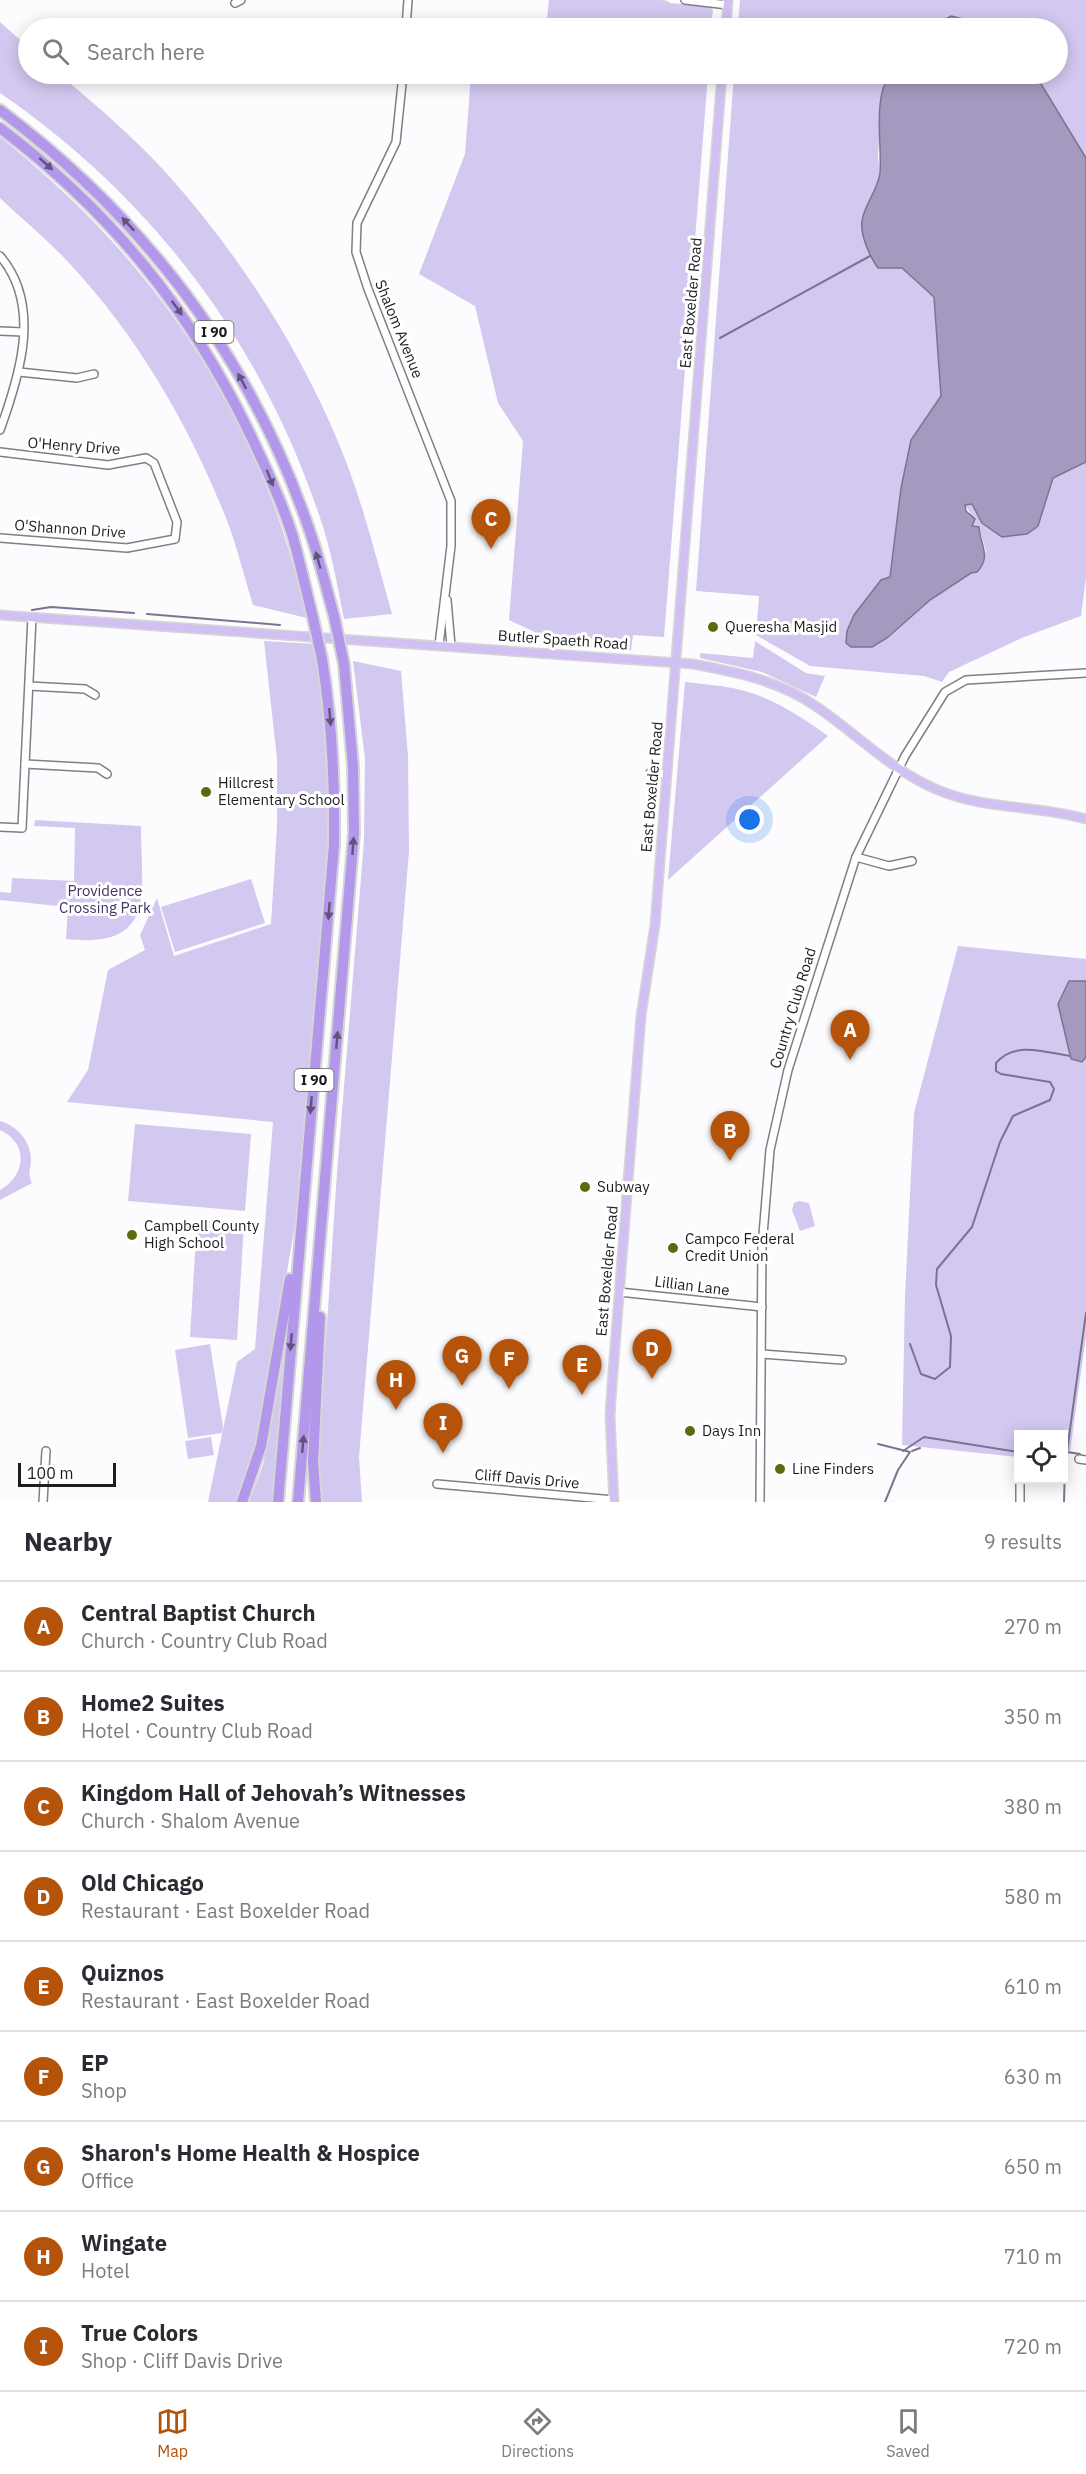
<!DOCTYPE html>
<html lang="en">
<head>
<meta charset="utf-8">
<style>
	:root { --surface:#fff; --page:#f7f7f7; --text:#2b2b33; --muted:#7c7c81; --line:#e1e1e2; --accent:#b45309 }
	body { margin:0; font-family:"IBM Plex Sans",sans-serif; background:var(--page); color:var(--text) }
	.controls { position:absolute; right:18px; bottom:18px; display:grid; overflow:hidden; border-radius:0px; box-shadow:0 3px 15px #0003 }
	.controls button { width:54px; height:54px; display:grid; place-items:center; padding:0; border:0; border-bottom:2px solid var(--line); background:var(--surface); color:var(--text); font:30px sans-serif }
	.scale { position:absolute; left:18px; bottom:15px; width:98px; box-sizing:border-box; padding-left:6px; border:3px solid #1d1d20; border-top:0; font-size:16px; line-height:21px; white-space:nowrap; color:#1d1d20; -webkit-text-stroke:4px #fff; paint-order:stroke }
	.you { position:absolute; left:750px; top:820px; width:21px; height:21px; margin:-15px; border:4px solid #fff; border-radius:50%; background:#1a73e8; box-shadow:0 0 0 9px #1a73e833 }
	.badge { display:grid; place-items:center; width:39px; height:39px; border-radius:50%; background:var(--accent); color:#fff; font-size:20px; font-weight:700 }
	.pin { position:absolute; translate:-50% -50px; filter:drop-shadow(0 2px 3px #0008) }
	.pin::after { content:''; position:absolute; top:32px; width:21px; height:18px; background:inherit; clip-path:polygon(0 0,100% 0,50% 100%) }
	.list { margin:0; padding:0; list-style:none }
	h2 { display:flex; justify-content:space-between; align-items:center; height:78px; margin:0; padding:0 24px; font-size:26px }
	h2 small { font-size:20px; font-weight:400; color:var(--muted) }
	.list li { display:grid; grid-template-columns:39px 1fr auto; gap:18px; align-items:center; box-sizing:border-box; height:90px; padding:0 24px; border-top:2px solid var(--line) }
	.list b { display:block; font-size:22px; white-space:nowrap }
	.list p { margin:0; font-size:20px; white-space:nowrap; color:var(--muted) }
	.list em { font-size:20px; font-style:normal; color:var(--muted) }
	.icon { flex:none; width:33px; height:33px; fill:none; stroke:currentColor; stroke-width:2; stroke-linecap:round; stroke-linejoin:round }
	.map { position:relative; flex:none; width:1086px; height:1502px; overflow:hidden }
	.search { position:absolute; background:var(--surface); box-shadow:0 3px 15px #0003; left:18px; right:18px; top:18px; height:66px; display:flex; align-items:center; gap:15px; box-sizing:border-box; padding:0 21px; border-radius:33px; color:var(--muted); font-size:22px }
	.sheet { height:888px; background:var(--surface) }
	nav { display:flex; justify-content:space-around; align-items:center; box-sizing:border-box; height:84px; border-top:2px solid var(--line); background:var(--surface); font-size:16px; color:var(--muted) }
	nav a { display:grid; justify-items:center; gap:3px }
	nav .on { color:var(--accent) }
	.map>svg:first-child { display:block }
</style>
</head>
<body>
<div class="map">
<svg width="1086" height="1502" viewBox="0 0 1086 1502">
	<rect width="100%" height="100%" fill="#fcfbfe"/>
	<!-- green -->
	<g fill="#d3c8ef">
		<polygon points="549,0 661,0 668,1 669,3 709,6 713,10 711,28 546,28"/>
		<polygon points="740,0 1086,0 1086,158 1035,74 1058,74 1058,28 992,28 951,16 931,28 738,28"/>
		<path d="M0,22L28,47V74H59C97,106 136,139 169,176C239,255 299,347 339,444C362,499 376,557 392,614L344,619C338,590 333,559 324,530C267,350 156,200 0,93Z"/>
		<polygon points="471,74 708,74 664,637 633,635 631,651 560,644 509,620 523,441 498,403 475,306 419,274 465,154"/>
		<polygon points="734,74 889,74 883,85 878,156 880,175 862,222 902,268 934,297 941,397 911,440 901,488 890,578 885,580 872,647 887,638 930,600 971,573 986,552 979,527 972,526 971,514 965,505 972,504 982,523 1002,537 1027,534 1038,526 1053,478 1086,462 1086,577 1081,616 1024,637 949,672 942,682 924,676 810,666 756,635 759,596 696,591"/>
		<path d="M0,137C125,237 213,350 272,501C287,539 297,579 307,618L253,605C244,576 237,546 226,518C189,425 138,337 70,264C48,240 23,220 0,198Z"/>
		<polygon points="264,641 314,644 324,707 329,775 327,854 298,1207 260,1430 237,1502 208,1502 237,1362 255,1349 273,1122 67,1102 88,1070 108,970 145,950 140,935 157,898 174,956 271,924 277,826 277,759"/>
		<polygon points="755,641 806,673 825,676 816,697 762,672 700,658 700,653 753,658"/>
		<polygon points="353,661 401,671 408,756 409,851 359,1457 362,1502 320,1502 318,1461 337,1173 364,841 365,759"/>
		<path d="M685,682C701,684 717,685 732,688C767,694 800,716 828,736L668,880Z"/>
		<path d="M35,820L141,826C141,893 158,949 66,939L68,907L0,900V892L11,893L12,878L74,881L75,828L34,826Z"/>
		<polygon points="251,879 265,923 175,952 161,907"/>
		<polygon points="958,946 1086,959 1086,1336 1070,1452 1064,1450 1064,1434 1018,1434 1018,1457 902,1445 905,1296 914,1113"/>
		<path d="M0,1121C17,1126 31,1141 31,1160C31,1169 27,1174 32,1183L0,1200V1190C26,1176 29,1143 0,1130Z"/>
		<polygon points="135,1124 251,1134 245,1211 128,1201"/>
		<polygon points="799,1201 809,1203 815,1226 800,1231 792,1210 794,1203"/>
		<polygon points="197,1220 244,1223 237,1340 190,1337"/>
		<polygon points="210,1344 223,1427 222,1433 188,1438 175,1350"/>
		<polygon points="286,1345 273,1502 249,1502 263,1465"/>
		<polygon points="211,1437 214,1455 188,1459 185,1441"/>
	</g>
	<!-- water -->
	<g fill="#a49abf" stroke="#7c748f" stroke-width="1.5">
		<polygon points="951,16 990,26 992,28 931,28"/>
		<path d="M889,74H1035L1086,158V462L1053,478L1038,526L1027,534L1002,537L982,523L972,504L965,505L966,511L975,519L972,526L979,527C980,545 992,556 977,572L971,573L930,600L887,638L872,647H851L846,643L847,631L854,615L881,580L890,577L901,488L911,440L941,396L934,297L902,268H878C870,257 860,235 862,221C864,205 878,190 880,173C882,141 873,102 889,74Z"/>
		<polygon points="1069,981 1086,981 1086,1057 1082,1062 1071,1059 1058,1004"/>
	</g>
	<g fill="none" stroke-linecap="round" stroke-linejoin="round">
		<!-- stream -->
		<g stroke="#7c748f" stroke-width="2">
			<polyline points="720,338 870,256"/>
			<polyline points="32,610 51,607 134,613"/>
			<polyline points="147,614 280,625"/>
			<path d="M910,1344L921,1374L935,1379L950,1367L951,1336L936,1285L937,1269L972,1227L1000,1142L1013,1116L1050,1100L1054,1089L1050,1082L1001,1074L996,1071V1063C1015,1041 1044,1052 1070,1056"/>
			<polyline points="878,1444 910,1452 898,1470 885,1502"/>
			<polyline points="903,1451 924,1437 1018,1452"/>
			<polyline points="912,1451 920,1448"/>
			<polyline points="1067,1452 1080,1454"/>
			<polyline points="1064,1502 1065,1466 1086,1313"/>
		</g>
		<defs>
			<g id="minor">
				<polyline points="685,0 728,5"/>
				<polyline points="235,3 241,0"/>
				<polyline points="406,28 408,0"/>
				<polyline points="403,74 396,142 357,223 356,252 368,289 451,501 451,546 439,645"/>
				<path d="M0,256C42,305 20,375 0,430"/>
				<polyline points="0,331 23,332"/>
				<polyline points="19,372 77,378 94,374"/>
				<polyline points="0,452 108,465 146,458 154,463 177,522 175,539 127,548 0,538"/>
				<polyline points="447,600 451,646"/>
				<polyline points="29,686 85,689 95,695"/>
				<polyline points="25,764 98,768 107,774"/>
				<polyline points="650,773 666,774"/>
				<polyline points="0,827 22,828 32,617"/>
				<polyline points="856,857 889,866 912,861"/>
				<polyline points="619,1292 762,1307"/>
				<polyline points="762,1354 842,1360"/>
				<polyline points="1079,1459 1086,1460"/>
				<polyline points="437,1484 614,1500"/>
				<polyline points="43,1502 46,1451"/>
				<polyline points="760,1502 762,1247 770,1150 788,1070 856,857 905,756 945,692 966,680 1086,673"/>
				<polyline points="1020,1502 1020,1480"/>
			</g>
			<g id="major">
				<polyline points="726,28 728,0"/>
				<path d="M0,615L693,664C737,672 780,681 817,707C858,735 892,771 938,790C985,810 1038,805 1086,819"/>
				<polyline points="614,1502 610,1416 612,1385 641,1016 655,925 722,74"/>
			</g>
			<g id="highway">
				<path d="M0,110C145,219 250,356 309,529C319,557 326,587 334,616"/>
				<path d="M0,128C110,211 190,309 250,434C265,466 281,500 292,534C300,562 306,590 313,618"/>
				<polyline points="242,1502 261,1446 290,1279"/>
				<path d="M278,1502L334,845C335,782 332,721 322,659"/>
				<polyline points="298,1502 354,833 353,766 344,664"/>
				<polyline points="316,1502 313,1461 320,1317"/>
			</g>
		</defs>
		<!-- minor casing -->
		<use href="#minor" stroke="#817e86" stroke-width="10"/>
		<!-- major casing -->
		<use href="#major" stroke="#d6d6d7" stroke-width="11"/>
		<!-- highway casing -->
		<use href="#highway" stroke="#d6d6d7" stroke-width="14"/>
		<!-- minor -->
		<use href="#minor" stroke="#fff" stroke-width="7"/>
		<!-- major -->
		<use href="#major" stroke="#d1c1f2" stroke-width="8"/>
		<!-- highway -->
		<use href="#highway" stroke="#b297ea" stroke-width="10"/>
		<defs>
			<g id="highway-bridge">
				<polyline points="334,616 344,664"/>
				<polyline points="313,618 322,659"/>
			</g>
		</defs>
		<!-- highway-bridge casing -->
		<use href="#highway-bridge" stroke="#d6d6d7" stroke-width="14" stroke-linecap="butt"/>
		<!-- highway-bridge -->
		<use href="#highway-bridge" stroke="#b297ea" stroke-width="10"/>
	</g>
	<!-- one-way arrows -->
	<defs><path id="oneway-solid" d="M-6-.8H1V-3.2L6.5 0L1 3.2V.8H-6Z" transform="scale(1.5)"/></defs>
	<g fill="#60547b">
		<use href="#oneway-solid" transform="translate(46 164) rotate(42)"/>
		<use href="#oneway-solid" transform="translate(128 224) rotate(-133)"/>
		<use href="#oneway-solid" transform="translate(177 308) rotate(54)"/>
		<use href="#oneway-solid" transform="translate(242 381) rotate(-118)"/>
		<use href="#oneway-solid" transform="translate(270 478) rotate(68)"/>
		<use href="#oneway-solid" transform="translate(318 560) rotate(-106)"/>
		<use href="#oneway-solid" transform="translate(330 717) rotate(85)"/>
		<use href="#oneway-solid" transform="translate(353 846) rotate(-86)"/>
		<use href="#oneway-solid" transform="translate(329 911) rotate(94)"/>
		<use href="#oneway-solid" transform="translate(337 1040) rotate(-85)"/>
		<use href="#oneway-solid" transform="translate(311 1105) rotate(95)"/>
		<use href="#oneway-solid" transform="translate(291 1342) rotate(95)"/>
		<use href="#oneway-solid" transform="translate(303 1444) rotate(-85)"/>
	</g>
	<!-- markers -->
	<g fill="#5c6910" stroke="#fff" stroke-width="2">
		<circle cx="713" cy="627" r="6"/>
		<circle cx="206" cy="792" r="6"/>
		<circle cx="585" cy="1187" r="6"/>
		<circle cx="132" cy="1235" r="6"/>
		<circle cx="673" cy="1248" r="6"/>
		<circle cx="690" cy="1431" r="6"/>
		<circle cx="780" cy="1469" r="6"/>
	</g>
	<g text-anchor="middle" stroke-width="6" stroke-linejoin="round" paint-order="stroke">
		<!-- shield labels -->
		<g fill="#fff" stroke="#616163" stroke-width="1.5">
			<rect x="194.5" y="321" width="39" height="22" rx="4.5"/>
			<rect x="294.5" y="1069" width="39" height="22" rx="4.5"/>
		</g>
		<g font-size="14" font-weight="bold" fill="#1d1d20">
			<text x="214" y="337">I 90</text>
			<text x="314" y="1085">I 90</text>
		</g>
		<!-- street labels -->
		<g font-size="15" fill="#1d1d20" stroke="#fff">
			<text transform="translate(691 303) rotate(-85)" y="5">East Boxelder Road</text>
			<text transform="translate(399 329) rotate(68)" y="5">Shalom Avenue</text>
			<text transform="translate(74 446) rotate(4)" y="5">O'Henry Drive</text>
			<text transform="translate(70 529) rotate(4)" y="5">O'Shannon Drive</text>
			<text transform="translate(563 640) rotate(4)" y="5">Butler Spaeth Road</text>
			<text transform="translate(652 787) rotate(-85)" y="5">East Boxelder Road</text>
			<text transform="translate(793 1008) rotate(-73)" y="5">Country Club Road</text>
			<text transform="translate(607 1271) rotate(-85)" y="5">East Boxelder Road</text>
			<text transform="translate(692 1286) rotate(7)" y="5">Lillian Lane</text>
			<text transform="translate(527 1479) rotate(5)" y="5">Cliff Davis Drive</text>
		</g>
		<!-- poi labels -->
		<g font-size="15" fill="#1d1d20" stroke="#fff" text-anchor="start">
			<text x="725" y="632">Queresha Masjid</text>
			<text x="218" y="788">Hillcrest<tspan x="218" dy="17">Elementary School</tspan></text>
			<text x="597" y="1192">Subway</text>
			<text x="144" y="1231">Campbell County<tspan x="144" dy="17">High School</tspan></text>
			<text x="685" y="1244">Campco Federal<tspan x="685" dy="17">Credit Union</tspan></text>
			<text x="702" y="1436">Days Inn</text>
			<text x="792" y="1474">Line Finders</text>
		</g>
		<!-- park labels -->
		<g font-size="15" fill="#433263" stroke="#fff">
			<text x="105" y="896">Providence<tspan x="105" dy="17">Crossing Park</tspan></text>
		</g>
	</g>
</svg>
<div class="controls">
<button><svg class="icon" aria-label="locate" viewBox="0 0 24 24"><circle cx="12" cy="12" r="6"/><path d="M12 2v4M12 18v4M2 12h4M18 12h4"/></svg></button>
</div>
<div class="scale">100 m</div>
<div class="you"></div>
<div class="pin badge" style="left:850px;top:1060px">A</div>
<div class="pin badge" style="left:730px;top:1161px">B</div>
<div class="pin badge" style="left:491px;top:549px">C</div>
<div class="pin badge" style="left:652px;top:1379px">D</div>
<div class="pin badge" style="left:582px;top:1395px">E</div>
<div class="pin badge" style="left:509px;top:1389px">F</div>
<div class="pin badge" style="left:462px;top:1386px">G</div>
<div class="pin badge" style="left:396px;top:1410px">H</div>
<div class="pin badge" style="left:443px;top:1453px">I</div>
<div class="search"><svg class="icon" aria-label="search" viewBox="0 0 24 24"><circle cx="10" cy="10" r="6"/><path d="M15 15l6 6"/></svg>Search here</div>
</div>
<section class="sheet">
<h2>Nearby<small>9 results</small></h2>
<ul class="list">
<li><span class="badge">A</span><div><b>Central Baptist Church</b><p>Church · Country Club Road</p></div><em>270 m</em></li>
<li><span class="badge">B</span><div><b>Home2 Suites</b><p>Hotel · Country Club Road</p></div><em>350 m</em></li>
<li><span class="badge">C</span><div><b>Kingdom Hall of Jehovah’s Witnesses</b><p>Church · Shalom Avenue</p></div><em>380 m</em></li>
<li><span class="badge">D</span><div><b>Old Chicago</b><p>Restaurant · East Boxelder Road</p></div><em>580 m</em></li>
<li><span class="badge">E</span><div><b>Quiznos</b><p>Restaurant · East Boxelder Road</p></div><em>610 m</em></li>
<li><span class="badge">F</span><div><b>EP</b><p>Shop</p></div><em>630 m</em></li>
<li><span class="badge">G</span><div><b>Sharon's Home Health &amp; Hospice</b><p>Office</p></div><em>650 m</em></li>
<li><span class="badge">H</span><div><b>Wingate</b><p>Hotel</p></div><em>710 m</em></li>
<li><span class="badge">I</span><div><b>True Colors</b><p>Shop · Cliff Davis Drive</p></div><em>720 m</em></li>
</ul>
</section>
<nav>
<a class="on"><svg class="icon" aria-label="map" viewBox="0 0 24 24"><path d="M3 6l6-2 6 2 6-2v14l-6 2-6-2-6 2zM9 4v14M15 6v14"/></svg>Map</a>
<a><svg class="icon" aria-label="directions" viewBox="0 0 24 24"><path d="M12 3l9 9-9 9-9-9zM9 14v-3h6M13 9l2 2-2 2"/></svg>Directions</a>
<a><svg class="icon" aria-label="saved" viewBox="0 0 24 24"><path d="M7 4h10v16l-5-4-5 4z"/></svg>Saved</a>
</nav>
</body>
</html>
